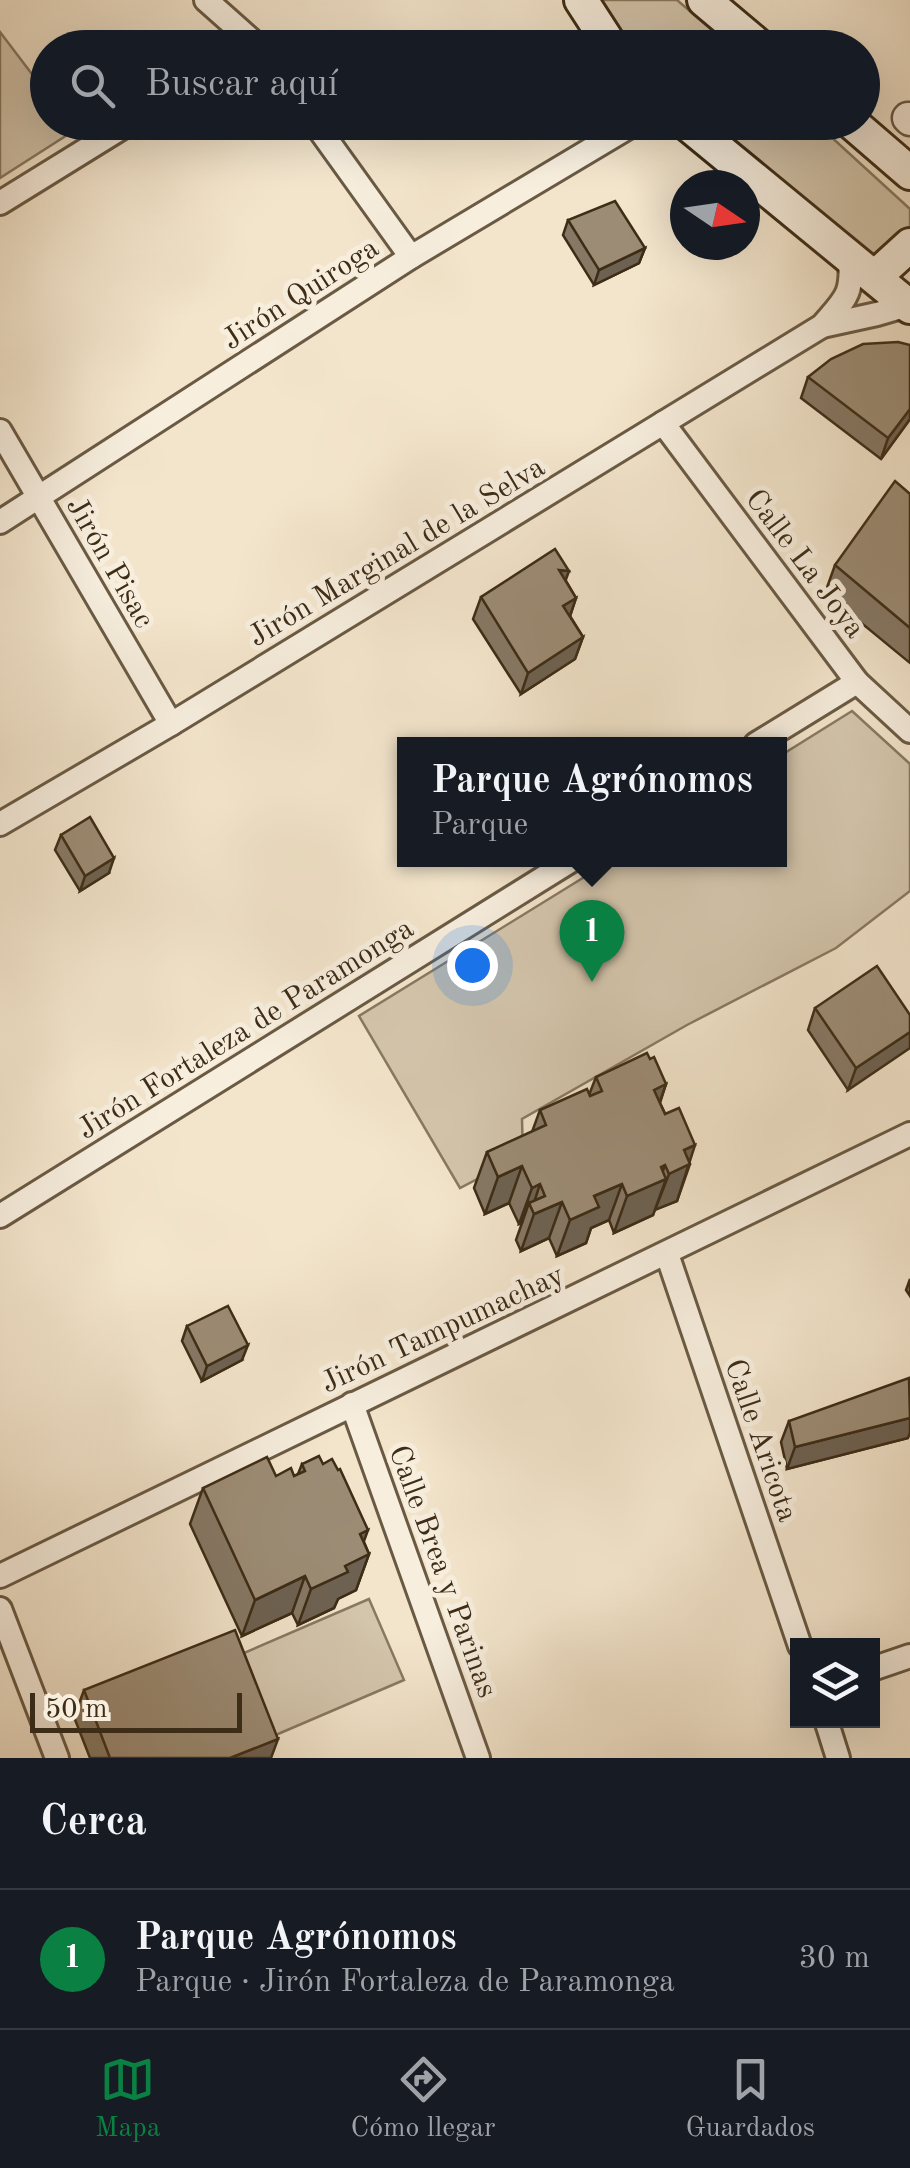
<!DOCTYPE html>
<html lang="es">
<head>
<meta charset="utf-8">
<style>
	:root { --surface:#171b24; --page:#20242c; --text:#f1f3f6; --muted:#9ea1a6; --line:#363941; --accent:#0b8043 }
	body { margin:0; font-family:"Old Standard TT",serif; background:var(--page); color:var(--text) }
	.controls { position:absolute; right:30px; bottom:30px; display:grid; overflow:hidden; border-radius:0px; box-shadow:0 10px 40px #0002 }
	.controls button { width:90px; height:90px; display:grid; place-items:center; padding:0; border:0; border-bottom:2px solid var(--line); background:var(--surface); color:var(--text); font:50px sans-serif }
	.compass { position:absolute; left:670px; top:170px; width:90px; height:90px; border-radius:50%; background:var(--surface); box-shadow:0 10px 40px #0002; rotate:103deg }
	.scale { position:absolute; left:30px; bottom:25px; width:212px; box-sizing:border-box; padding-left:10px; border:5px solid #3d2c16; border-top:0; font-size:28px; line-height:35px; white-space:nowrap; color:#3d2c16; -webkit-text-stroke:8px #f7eede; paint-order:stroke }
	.you { position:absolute; left:472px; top:965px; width:35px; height:35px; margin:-25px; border:8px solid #fff; border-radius:50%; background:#1a73e8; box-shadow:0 0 0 15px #1a73e833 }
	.badge { display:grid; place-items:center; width:65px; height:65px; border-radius:50%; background:var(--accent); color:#fff; font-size:32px; font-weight:700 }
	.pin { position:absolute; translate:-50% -82px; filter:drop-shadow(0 2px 5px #0008) }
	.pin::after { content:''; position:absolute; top:52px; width:35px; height:30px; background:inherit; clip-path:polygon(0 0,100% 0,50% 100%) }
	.popup { position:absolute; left:397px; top:737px; width:390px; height:130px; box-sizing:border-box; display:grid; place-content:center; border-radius:0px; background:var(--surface); filter:drop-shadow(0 2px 8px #0005); font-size:32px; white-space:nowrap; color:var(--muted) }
	.popup b { font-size:38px; color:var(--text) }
	.popup::after { content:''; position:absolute; left:50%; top:100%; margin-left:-20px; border:20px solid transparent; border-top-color:var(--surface) }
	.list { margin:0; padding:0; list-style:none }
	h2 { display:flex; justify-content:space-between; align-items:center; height:130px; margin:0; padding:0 40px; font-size:42px }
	h2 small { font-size:32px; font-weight:400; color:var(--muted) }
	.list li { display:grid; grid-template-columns:65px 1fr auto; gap:30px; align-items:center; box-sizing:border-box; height:140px; padding:0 40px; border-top:2px solid var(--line) }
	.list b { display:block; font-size:38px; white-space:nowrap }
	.list p { margin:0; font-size:32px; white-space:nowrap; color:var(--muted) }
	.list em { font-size:32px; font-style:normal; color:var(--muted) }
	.icon { flex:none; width:55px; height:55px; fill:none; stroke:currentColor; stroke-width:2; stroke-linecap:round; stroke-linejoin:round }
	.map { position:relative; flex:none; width:910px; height:1758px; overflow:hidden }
	.search { position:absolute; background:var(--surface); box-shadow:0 10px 40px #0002; left:30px; right:30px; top:30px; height:110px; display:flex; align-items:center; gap:25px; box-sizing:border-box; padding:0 35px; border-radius:55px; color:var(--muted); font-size:38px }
	.sheet { height:270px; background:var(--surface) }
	nav { display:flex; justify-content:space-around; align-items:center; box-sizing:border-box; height:140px; border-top:2px solid var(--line); background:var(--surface); font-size:28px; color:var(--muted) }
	nav a { display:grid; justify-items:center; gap:5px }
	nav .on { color:var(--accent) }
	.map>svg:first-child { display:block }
</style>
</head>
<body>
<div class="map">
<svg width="910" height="1758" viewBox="0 0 910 1758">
	<rect width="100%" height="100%" fill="#f3e5cc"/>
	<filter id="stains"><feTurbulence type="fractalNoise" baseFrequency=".002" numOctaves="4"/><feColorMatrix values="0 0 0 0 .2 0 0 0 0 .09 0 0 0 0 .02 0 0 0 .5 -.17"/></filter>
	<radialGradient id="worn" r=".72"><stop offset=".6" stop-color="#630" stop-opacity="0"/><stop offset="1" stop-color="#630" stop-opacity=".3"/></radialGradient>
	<!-- green -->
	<g fill="#d4c6ad" stroke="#887962" stroke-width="2.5">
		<polygon points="596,0 677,0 732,47 634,47"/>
		<polygon points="0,32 47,94 48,122 69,123 75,130 0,178"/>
		<polygon points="713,123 816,123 910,209 910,244 879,260"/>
		<polygon points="852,711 910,764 910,891 836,948 687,1025 522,1119 523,1155 460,1188 359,1016 612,860 780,860 780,756"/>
		<polygon points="369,1599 404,1680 264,1740 230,1659"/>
	</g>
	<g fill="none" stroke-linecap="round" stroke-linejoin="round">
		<defs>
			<g id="minor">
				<polyline points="206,0 260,48"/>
				<polyline points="314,122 411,257"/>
				<polyline points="0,203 131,122"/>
				<polyline points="822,326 877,314 908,305"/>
				<polyline points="663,423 857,682 910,731"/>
				<polyline points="0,431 171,724"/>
				<polyline points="0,522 411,257 637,122"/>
				<polyline points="756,744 857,682"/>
				<path d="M0,824L171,724L822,326C846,298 853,295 850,257"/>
				<polyline points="0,1216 572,860"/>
				<polyline points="667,1254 800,1646"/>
				<polyline points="352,1404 478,1758"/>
				<path d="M0,1576C303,1428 608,1283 910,1134"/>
				<polyline points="0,1609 57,1758"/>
				<polyline points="872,1669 910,1656"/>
				<polyline points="826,1720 838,1758"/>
			</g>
			<polyline id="tertiary" points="908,118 910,120"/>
			<g id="secondary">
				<polyline points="581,0 612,48"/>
				<polyline points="704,0 761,48"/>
				<polyline points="685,122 910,307"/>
				<polyline points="851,122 910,173"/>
				<polyline points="875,277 910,245"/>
			</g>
		</defs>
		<!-- minor casing -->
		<use href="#minor" stroke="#6a5a44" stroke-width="28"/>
		<!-- tertiary casing -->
		<use href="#tertiary" stroke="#6a5a44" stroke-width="35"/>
		<!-- secondary casing -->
		<use href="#secondary" stroke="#3d2c16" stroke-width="38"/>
		<!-- minor -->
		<use href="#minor" stroke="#f7eede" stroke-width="22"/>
		<!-- tertiary -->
		<use href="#tertiary" stroke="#f7eede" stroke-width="30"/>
		<!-- secondary -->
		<use href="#secondary" stroke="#f7eede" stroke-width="32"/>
	</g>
	<!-- wall -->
	<g fill="#867865" stroke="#3d2c16" stroke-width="2.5">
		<polygon points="568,220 645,248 639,263 594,285 563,235"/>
		<polygon points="910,345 910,419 881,459 801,398 808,377"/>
		<polygon points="910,494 910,663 825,593 835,565"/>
		<polygon points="566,581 576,598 570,616 583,637 575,659 521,694 473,619 481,597"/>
		<polygon points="61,835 109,873 80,891 55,850"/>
		<polygon points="815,1008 910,1015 848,1090 808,1030"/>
		<polygon points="650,1059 666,1084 660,1103 690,1164 677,1201 655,1209 653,1215 614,1233 609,1220 591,1228 586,1243 557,1256 549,1238 521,1251 516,1240 522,1223 519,1224 509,1203 485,1214 474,1188 487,1152 532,1132 540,1110 589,1095 596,1077"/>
		<polygon points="910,1279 910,1296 906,1290"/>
		<polygon points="187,1326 242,1360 202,1381 182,1341"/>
		<polygon points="789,1421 908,1438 787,1469 781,1442"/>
		<polygon points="302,1464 364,1542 369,1554 356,1590 338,1599 334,1608 298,1625 292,1613 242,1636 190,1524 203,1488 276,1476 294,1476 298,1474"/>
		<polygon points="84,1690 271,1758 90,1758 74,1717"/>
	</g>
	<!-- shaded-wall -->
	<g fill="#6d6252" stroke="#3d2c16" stroke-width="2.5">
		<polygon points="645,248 639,263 594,285 599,270"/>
		<polygon points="910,409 910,419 881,459 888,438"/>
		<polygon points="559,570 569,571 561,593"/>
		<polygon points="576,598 569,619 563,606"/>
		<polygon points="583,637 575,659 521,694 528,673"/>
		<polygon points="114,858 109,873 80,891 85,876"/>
		<polygon points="910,1032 910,1048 848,1090 856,1068"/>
		<polygon points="666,1084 653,1121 654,1090"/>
		<polygon points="695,1145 677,1201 655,1210 669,1174 684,1150"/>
		<polygon points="665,1165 659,1182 666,1179 653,1215 614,1233 627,1196 661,1167"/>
		<polygon points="522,1166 509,1203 485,1214 498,1177"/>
		<polygon points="540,1184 532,1209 529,1203 522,1223 519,1224 532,1188"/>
		<polygon points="622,1184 609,1220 591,1228 586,1243 557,1256 570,1220 594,1196"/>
		<polygon points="562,1202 549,1238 521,1251 534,1214"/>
		<polygon points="248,1345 242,1360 202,1381 207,1366"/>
		<polygon points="910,1418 910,1433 908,1438 787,1469 795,1447"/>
		<polygon points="368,1530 357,1560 369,1554 356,1590 338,1599 334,1608 298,1625 311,1589 360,1534"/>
		<polygon points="305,1576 292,1613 242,1636 255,1600"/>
		<polygon points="278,1739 271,1758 230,1758"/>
	</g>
	<!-- building -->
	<g fill="#9c8c75" stroke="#3d2c16" stroke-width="2.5">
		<polygon points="615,201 645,248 599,270 568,220"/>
		<polygon points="898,342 910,345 910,409 888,438 808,377 831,359 863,344"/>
		<polygon points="895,481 910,494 910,628 835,565"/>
		<polygon points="555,549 569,571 559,570 576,598 563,606 583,637 528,673 481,597"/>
		<polygon points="90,817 114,858 85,876 61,835"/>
		<polygon points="877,966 910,1015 910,1032 856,1068 815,1008"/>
		<polygon points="647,1053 650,1059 654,1057 666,1084 654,1090 665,1114 679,1108 695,1145 684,1150 690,1164 669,1174 665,1165 661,1167 666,1179 627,1196 622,1184 594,1196 599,1207 570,1220 562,1202 534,1214 529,1203 545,1196 540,1184 532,1188 522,1166 498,1177 487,1152 546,1125 540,1110 587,1089 590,1096 602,1091 596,1077"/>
		<polygon points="228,1306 248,1345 207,1366 187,1326"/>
		<polygon points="909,1378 910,1418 795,1447 789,1421"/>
		<polygon points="319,1456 323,1464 332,1459 338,1470 340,1469 368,1530 360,1534 369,1554 345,1566 348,1572 311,1589 305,1576 255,1600 203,1488 267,1457 276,1476 291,1468 294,1476 305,1471 302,1464"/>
		<polygon points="235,1630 278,1739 230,1758 110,1758 84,1690"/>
	</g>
	<g text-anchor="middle" stroke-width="10" stroke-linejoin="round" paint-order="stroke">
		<!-- street labels -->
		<g font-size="30" fill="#3d2c16" stroke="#f7eede">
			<text transform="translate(300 293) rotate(-33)" y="10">Jirón Quiroga</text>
			<text transform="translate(396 551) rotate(-31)" y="10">Jirón Marginal de la Selva</text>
			<text transform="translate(111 562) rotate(60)" y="10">Jirón Pisac</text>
			<text transform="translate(806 563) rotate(53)" y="10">Calle La Joya</text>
			<text transform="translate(245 1028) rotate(-32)" y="10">Jirón Fortaleza de Paramonga</text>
			<text transform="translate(442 1328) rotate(-25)" y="10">Jirón Tampumachay</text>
			<text transform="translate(762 1440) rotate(71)" y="10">Calle Aricota</text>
			<text transform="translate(444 1571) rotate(70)" y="10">Calle Brea y Parinas</text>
		</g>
	</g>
	<rect width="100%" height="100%" filter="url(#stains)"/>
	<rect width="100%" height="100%" fill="url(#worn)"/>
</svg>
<div class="controls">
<button><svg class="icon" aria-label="layers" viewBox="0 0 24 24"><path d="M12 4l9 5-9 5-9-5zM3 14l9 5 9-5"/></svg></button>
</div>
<svg class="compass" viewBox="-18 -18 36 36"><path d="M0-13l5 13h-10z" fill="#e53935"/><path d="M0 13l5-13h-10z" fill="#9ea1a6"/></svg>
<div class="scale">50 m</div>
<div class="you"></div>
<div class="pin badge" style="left:592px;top:982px">1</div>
<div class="popup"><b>Parque Agrónomos</b>Parque</div>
<div class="search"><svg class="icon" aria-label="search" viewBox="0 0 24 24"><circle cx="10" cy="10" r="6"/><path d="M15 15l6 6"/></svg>Buscar aquí</div>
</div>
<section class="sheet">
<h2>Cerca<small></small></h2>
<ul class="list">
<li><span class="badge">1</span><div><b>Parque Agrónomos</b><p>Parque · Jirón Fortaleza de Paramonga</p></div><em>30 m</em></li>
</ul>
</section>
<nav>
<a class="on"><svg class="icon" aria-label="map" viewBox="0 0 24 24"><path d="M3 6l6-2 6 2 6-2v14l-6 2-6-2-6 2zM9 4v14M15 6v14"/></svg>Mapa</a>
<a><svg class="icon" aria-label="directions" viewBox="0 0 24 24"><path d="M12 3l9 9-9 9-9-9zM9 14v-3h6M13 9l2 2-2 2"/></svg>Cómo llegar</a>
<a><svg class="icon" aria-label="saved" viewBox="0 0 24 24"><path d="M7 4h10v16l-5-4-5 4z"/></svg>Guardados</a>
</nav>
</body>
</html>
